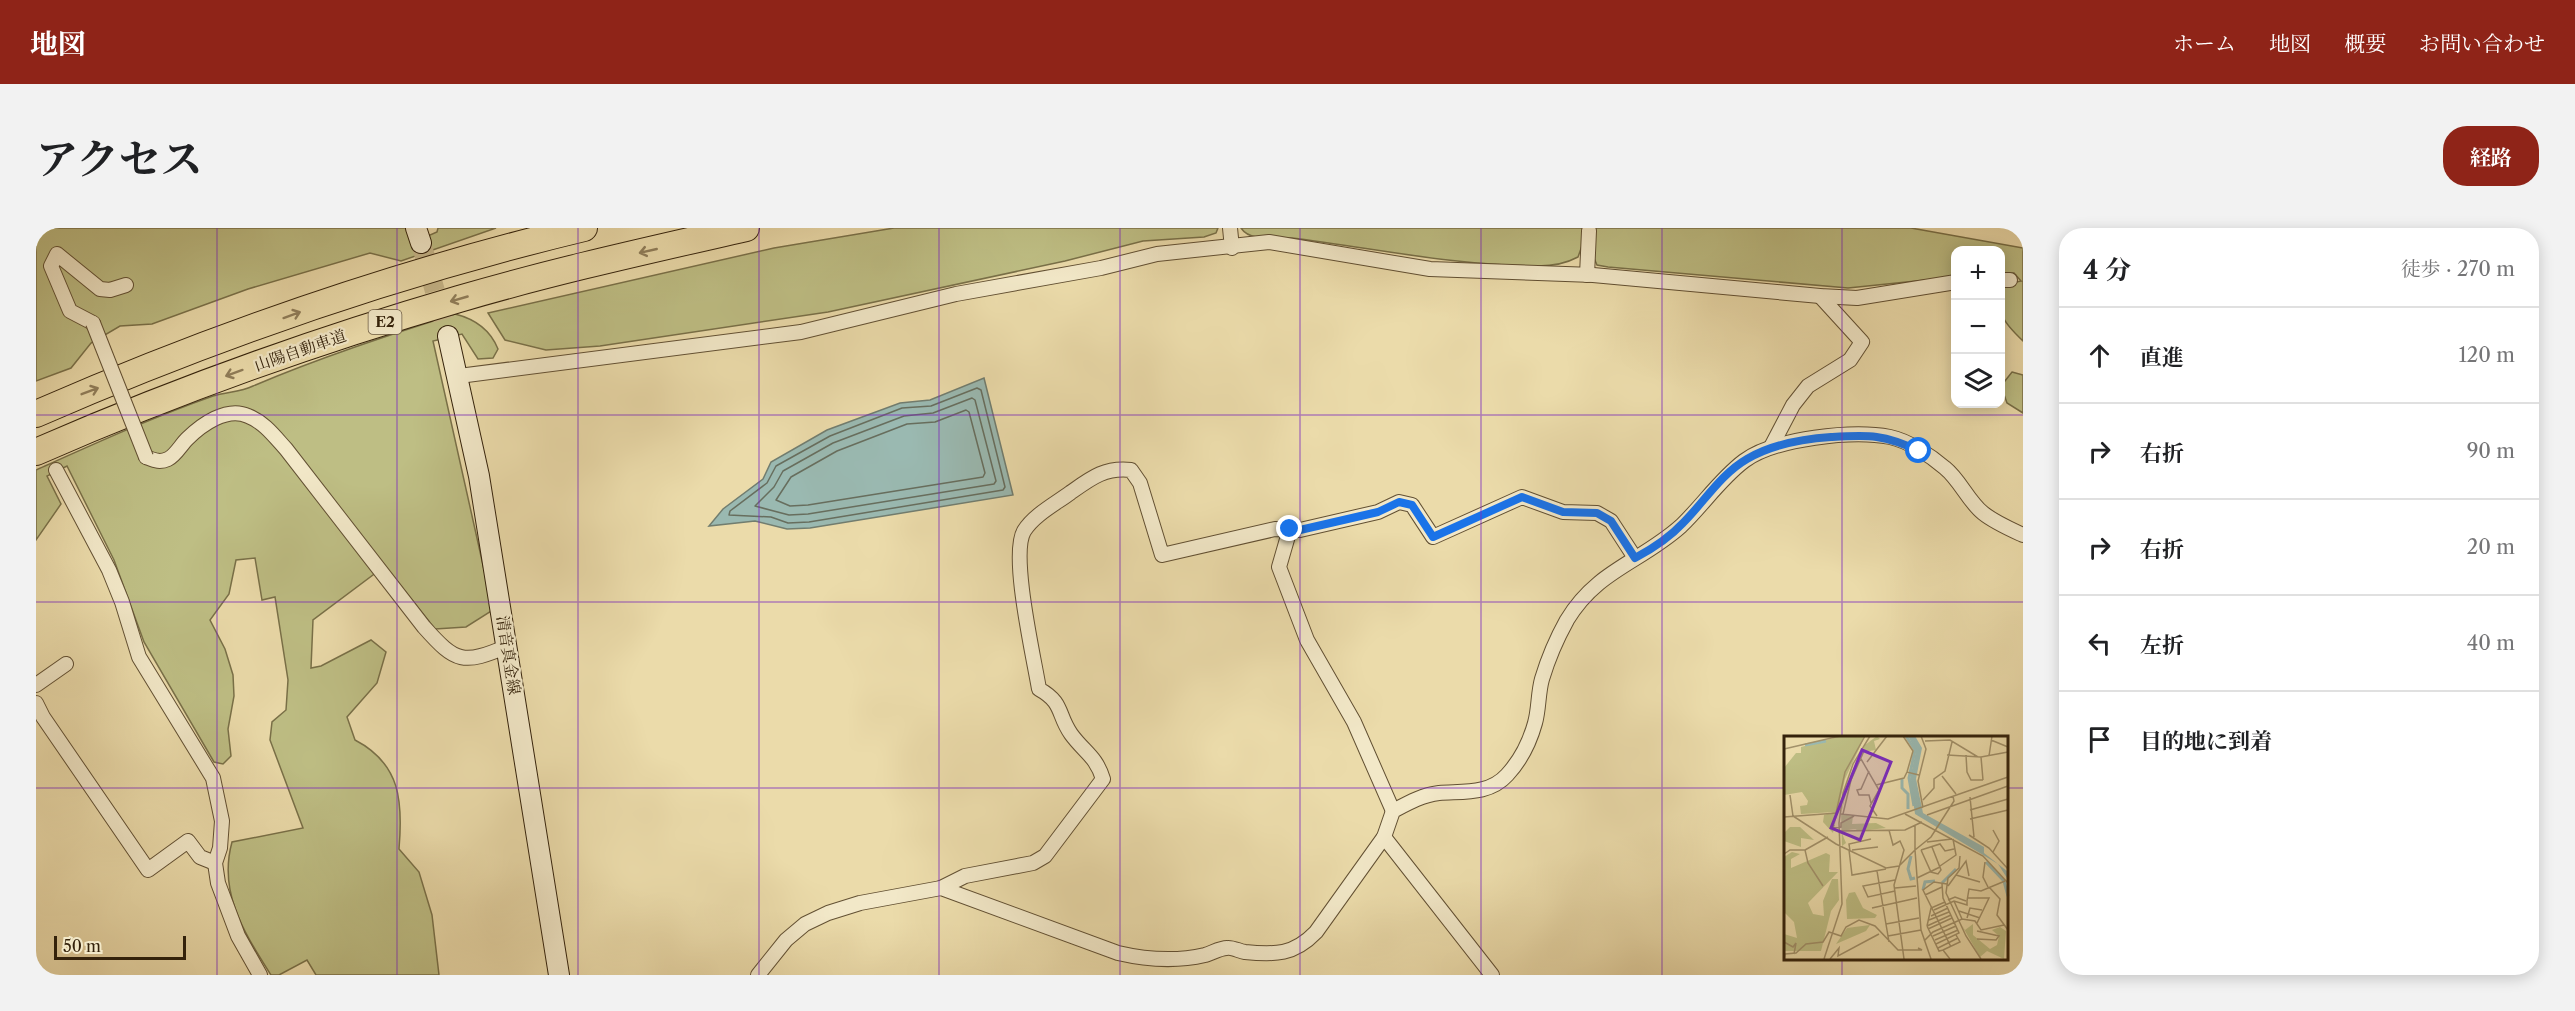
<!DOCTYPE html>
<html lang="ja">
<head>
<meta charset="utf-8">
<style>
	:root { --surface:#fff; --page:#f2f2f2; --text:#202124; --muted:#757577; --line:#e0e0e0; --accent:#8f2418 }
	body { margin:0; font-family:"Libre Caslon Text","Noto Serif JP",serif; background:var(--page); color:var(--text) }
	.controls { position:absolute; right:18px; top:18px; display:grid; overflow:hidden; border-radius:12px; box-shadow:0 3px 15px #0003 }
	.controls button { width:54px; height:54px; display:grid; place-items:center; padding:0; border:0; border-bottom:2px solid var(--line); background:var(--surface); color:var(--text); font:30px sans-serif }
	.scale { position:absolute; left:18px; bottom:15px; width:132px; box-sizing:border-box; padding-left:6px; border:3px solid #34220b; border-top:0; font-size:16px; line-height:21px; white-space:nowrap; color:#34220b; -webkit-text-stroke:4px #f2e8c8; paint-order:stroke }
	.stop { position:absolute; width:18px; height:18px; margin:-14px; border:4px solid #1a73e8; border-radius:50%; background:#fff }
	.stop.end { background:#1a73e8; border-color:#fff; box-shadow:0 2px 6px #0008 }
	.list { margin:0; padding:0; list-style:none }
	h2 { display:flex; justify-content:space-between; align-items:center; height:78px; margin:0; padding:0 24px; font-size:26px }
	h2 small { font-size:20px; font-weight:400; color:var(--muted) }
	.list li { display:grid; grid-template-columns:39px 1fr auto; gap:18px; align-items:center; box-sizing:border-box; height:96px; padding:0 24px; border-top:2px solid var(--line) }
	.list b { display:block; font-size:22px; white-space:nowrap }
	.list em { font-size:20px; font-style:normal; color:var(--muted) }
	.icon { flex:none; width:33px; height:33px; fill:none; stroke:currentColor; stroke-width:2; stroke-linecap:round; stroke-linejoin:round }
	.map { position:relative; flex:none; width:1987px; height:747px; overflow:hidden; border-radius:24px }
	header { display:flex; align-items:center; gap:36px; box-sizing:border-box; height:84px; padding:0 30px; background:var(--accent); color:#fff }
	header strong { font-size:28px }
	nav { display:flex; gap:33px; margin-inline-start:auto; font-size:21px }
	.intro { display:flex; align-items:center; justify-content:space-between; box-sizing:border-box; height:144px; padding:0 36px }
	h1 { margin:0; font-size:42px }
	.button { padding:15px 27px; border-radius:24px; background:var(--accent); color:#fff; font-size:21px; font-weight:700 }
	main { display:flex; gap:36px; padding:0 36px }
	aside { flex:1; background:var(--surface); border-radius:24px; box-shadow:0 3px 15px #0003 }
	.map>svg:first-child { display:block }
</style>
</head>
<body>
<header>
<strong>地図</strong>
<nav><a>ホーム</a><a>地図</a><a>概要</a><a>お問い合わせ</a></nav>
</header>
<div class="intro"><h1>アクセス</h1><a class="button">経路</a></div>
<main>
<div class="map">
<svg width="1987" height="747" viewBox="0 0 1987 747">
	<rect width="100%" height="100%" fill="#ebdbaa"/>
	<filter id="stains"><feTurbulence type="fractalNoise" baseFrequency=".00333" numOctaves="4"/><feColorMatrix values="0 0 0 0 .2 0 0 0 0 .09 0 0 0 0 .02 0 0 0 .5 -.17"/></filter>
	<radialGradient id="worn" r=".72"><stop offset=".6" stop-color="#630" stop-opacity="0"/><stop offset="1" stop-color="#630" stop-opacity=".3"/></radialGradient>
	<!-- green -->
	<g fill="#bebe84" stroke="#797048" stroke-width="1.5">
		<polygon points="0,0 370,0 376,15 401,4 402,0 460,0 365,33 334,25 212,61 116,96 84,98 55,115 35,140 0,153"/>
		<polygon points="858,0 1182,0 1180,5 1168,9 1107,13 1029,33 792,84 564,118 510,122 469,112 452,85 738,20"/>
		<path d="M1205,0H1875L1987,20V113C1963,90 1965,89 1965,57L1985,53L1978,45L1965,46L1964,22H1920L1919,49L1812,60L1572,39L1561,37L1558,30L1559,1H1548L1547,15L1542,29C1529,36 1516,38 1502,38C1419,38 1338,20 1256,10C1240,8 1215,15 1205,0Z"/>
		<path d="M419,86C439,91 454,101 462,121L457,130L442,131L426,106L397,113L457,382L430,399L399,401L349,338L277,392L275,440L285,438L335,412L350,424L341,455L311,489L319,512C365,536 367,574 363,621L383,644L396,687L403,747H280L271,732L243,747H235C208,704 182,665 196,614L267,600L234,512L236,494L250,482L252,452L239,369L226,372L219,330L200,332L193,366L174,392L189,421L197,447L198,468L192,501L195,528L187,536L178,534L108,414L78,332L31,238L11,248L25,276L0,312V242C58,216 117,189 177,168C190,164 205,164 217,158C283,130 350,108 419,86Z"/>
		<polygon points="1976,144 1987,147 1987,185 1971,175 1965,158"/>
	</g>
	<!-- water -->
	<polygon fill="#9ab9b1" stroke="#717d6f" stroke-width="1.5" points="948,150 977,267 774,300 751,301 719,293 673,298 687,281 727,251 735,234 791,202 864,175 894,172"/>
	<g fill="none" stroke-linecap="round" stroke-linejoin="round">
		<!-- shore -->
		<g stroke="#676e5e" stroke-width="1.5">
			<polygon points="941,160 945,162 969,259 967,262 773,294 752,295 735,289 693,287 694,283 731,255 740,238 794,208 866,180 895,178"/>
			<polygon points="936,170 939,172 960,253 958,256 772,286 753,287 719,278 738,259 747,243 797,215 868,188 897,185"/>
			<polygon points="930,182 933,184 949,245 947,249 772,277 754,278 740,272 755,249 801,223 871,196 899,194"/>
		</g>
		<!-- secondary-tunnel -->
		<polyline stroke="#c6b68a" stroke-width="20" stroke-dasharray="20 10" stroke-linecap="butt" points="385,15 412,108"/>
		<defs>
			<g id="street">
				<polyline points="1194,0 1196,20"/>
				<polyline points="1551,47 1553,3"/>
				<polyline points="1964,52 1974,52"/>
				<polyline points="57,95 34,83 15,38 21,26 64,61 74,62 90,57"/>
				<polyline points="423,148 765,104 920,66 1065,40 1121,26 1233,14 1394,41 1557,47 1784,68 1821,70 1920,54"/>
				<polyline points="1735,219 1757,177 1772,158 1814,132 1826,114 1784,68"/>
				<path d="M110,229C118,232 123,235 132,231C139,228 145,217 151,211C165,197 191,178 212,188C228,194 239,209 250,221L388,399C420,435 427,437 472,418"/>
				<polyline points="20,242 73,342 86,374 103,429 177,550 186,593 184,620 179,635 182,655 202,708 224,747"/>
				<polyline points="1254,301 1243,339 1271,412 1318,494 1357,583"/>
				<polyline points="0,457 30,436"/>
				<polyline points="0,475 7,489 112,642 152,613 164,629 179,635"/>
				<polyline points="1348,609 1456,747"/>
				<path d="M905,660L929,648L997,635L1009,628L1067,551C1060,528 1048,524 1035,506C1021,486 1028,475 1003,461C998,430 974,327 988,303C998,287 1019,276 1034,265C1055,250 1069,239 1095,242L1104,255L1126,327L1239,301L1264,302L1342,284L1363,274L1376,277L1397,309L1486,269L1527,284L1561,285L1575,293L1599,330"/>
				<path d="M722,747L750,712L769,696L792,685L824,675L905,660L1082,725C1112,732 1139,734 1169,727C1176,725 1184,720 1191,720C1196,719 1203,723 1209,724C1239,727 1258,727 1280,704L1348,609L1357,583C1372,575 1386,567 1403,565C1426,563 1453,567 1471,547C1484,533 1494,513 1499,495C1503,481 1502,465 1506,451C1512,431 1521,410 1531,392C1561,342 1605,334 1645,298C1667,277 1684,251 1708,233C1739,210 1817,202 1854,209C1873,213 1895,228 1909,240C1924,252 1932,273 1947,285C1958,294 1974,301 1987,307"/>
			</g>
			<g id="secondary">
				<polyline points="380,0 385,15"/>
				<polyline points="412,108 443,248 523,747"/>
			</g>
			<g id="highway">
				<path d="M0,186C176,109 361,45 548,0"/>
				<path d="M0,224C137,164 279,113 423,71C518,43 614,22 710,0"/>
			</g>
		</defs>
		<!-- street casing -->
		<use href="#street" stroke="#625033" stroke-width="16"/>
		<!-- secondary casing -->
		<use href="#secondary" stroke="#34220b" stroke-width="22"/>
		<!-- highway casing -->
		<use href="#highway" stroke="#34220b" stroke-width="28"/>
		<!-- street -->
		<use href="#street" stroke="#f2e8c8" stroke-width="14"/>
		<!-- secondary -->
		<use href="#secondary" stroke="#f2e8c8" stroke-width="20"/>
		<!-- highway -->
		<use href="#highway" stroke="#ebdbaa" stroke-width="26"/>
		<defs>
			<polyline id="street-bridge" points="57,95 110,229"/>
		</defs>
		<!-- street-bridge casing -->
		<use href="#street-bridge" stroke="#625033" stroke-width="16" stroke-linecap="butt"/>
		<!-- street-bridge -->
		<use href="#street-bridge" stroke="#f2e8c8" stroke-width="14"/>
	</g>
	<!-- one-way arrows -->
	<defs><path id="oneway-shaft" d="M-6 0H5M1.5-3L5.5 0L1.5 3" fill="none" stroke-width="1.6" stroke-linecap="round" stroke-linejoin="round" transform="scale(1.5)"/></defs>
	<g stroke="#907e5a">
		<use href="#oneway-shaft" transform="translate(612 23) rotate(167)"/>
		<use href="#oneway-shaft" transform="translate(423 71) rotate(164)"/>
		<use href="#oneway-shaft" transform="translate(256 87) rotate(-20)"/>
		<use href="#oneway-shaft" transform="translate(198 145) rotate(160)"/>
		<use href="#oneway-shaft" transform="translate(54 163) rotate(-21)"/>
	</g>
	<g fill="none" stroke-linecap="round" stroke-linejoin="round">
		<!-- route -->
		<path stroke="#1a73e8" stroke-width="8" d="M1254,301L1264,302L1342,284L1363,274L1376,277L1397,309L1486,269L1527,284L1561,285L1575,293L1599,330C1616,321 1633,310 1647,295C1668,274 1685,246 1711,231C1736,216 1766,211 1795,209C1833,207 1848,206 1883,223"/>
	</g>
	<!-- grid -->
	<path fill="none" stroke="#7b2cbf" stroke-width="1.5" stroke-opacity="0.55" d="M181,0V747M361,0V747M542,0V747M723,0V747M903,0V747M1084,0V747M1264,0V747M1445,0V747M1626,0V747M1806,0V510M0,187H1987M0,374H1987M0,560H1750M1970,560H1987M1806,730V747"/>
	<g text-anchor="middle" stroke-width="4.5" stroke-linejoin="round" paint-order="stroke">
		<!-- shield labels -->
		<rect fill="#f2e8c8" stroke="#6d5d44" stroke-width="1.5" x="332.5" y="82" width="33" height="24" rx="4.5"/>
		<g font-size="15" font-weight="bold" fill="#34220b">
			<text x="349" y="99">E2</text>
		</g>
		<!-- street labels -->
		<g font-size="16" fill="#34220b" stroke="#f2e8c8">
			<text transform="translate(264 122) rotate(-19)" y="6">山陽自動車道</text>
			<text transform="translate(473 427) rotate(81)" y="6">清音真金線</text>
		</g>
	</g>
	<!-- overview -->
	<g transform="translate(1748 508)">
		<rect width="224" height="224" fill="#ebdbaa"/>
		<path d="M57,0H81L61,43L49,97L39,86L40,79L50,76L17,78L16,70L23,69L24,65L18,56L0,59V32L12,17H17V11ZM93,0L96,3L90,5L92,14L79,16L65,45L57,78L69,80L68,88L92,87L102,92L75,95L63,89L71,93L57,95L62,107L58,110L57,77L62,51L81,9ZM6,91H16L30,104L17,102V111L0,105V97ZM8,116L16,118L7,123V132L42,117L46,119L45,136H54L24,167L29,178L40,180L39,165L48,143H54L55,164L47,175L37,215H0V198L13,202L10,186L0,176V121ZM71,156L79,172L93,179L91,182L63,183L62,164L65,157ZM177,188L181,194L189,188V199L206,213L213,209L215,200L208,194L216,191L222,195L220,223L203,215L196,221ZM86,189L82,195L52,208L63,192Z" fill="#bebe84"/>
		<path d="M124,0H131L138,12L132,43L139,77L200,111V117L223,135V142L214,128L131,78L126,43L132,15Z" fill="#9ab9b1"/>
		<path fill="none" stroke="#9ab9b1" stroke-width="3" d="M122,0L131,14L125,42L130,70M21,9L42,5M118,43V52L124,58V73M127,120L124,133L127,143L131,142M202,126L220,145L224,160M158,147L172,133M139,154L141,146L151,145"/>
		<path fill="none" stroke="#a2916a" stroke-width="1.5" d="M119,0L129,15L123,36M137,0L142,13L134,45L139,72M207,4L224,11M141,5L166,4L194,21M0,13L56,0M163,19L197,21L224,16M182,19L183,36L187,44H199M205,20L208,0M197,21L199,44M77,23L95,54L86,70L93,80M83,26L103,0M85,35L77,53L73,54L75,59H85L87,67M158,40L172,58M92,49L120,42L123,36L135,39M6,59L9,80L52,108L102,132L115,130L131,114V90M186,61L190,101M139,64L150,52V43L161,35L168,6M186,74L224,63M52,77L61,36L81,0M57,78L104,83L224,41M59,78L67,44L80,15M121,78L199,120L224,147M143,79L224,50M0,81L53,77M186,83L224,74M50,89L48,92L57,91V87L70,80M105,94L109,109L116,105L120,114L110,149L120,223M209,94L215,105L209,116M56,95L121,94L138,86M185,99L205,112L224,133M143,106L168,103M21,114L44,101M65,114L68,139L102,133M68,114L94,111M137,114L147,136L154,138L157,134L148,111M137,114L156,108L161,115L170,113M66,115L65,108L87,103M0,118L6,114H21L24,127L39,150M176,120L175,132L164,142L162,157L182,200L197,223M201,126L199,141L204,151M156,130L172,119L169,103M93,135L105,206M172,139L196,146M133,142L156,131M111,144L79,150L84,161L111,155M163,148L150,146L139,154L167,211M164,150L182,125L185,140M205,151L216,163L213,179L224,194M111,152L132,150M141,159L158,151M183,162H205L193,187M164,164L171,161L182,165M170,165L178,183M183,165L185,153L197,155L221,145M88,172L133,162M150,174L170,165L183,169V165M175,175L196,182M147,180L164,172M183,182L186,172L198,174M145,184L165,176M102,188L135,182M143,190L155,215L159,214L166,223M143,190L147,172L161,166M143,190L167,179M144,193L168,182M104,200L137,194M149,200L172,190M193,203L212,204L215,200L193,195M151,204L174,194M140,205L149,196L178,183L191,185L197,194L220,189M0,206L9,211L12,207L10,218M152,208L175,197L159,162L158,148M154,212L174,202M159,214L176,206L172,199M0,222L1,218L12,217L22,208L39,206L45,196L57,200L62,191L75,184L91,190L114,214H138L134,212M40,223L58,168L55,87L59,57L69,28L86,0M46,223L55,212L54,220L95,198M147,223L137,194L131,114L147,101L170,65L169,60"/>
		<path fill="#7b2cbf" fill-opacity="0.15" stroke="#7b2cbf" stroke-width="3" d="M78,14L107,26L76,104L47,92Z"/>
		<rect width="224" height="224" fill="none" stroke="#34220b" stroke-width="3"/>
	</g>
	<rect width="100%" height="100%" filter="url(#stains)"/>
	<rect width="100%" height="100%" fill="url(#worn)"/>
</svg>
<div class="controls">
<button>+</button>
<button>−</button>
<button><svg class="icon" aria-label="layers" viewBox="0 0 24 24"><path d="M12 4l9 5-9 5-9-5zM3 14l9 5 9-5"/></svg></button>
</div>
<div class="scale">50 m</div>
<div class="stop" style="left:1883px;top:223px"></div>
<div class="stop end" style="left:1254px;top:301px"></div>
</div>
<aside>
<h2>4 分<small>徒歩 · 270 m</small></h2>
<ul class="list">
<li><svg class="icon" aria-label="ahead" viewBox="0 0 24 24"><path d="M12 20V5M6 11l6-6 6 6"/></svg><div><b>直進</b></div><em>120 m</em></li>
<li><svg class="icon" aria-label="right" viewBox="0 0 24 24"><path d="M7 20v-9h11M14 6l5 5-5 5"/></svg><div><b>右折</b></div><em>90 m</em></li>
<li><svg class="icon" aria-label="right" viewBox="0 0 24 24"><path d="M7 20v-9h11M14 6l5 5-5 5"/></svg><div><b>右折</b></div><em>20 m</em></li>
<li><svg class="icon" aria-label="left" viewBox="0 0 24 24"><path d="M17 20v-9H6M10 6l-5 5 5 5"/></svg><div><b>左折</b></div><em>40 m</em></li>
<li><svg class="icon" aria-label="arrive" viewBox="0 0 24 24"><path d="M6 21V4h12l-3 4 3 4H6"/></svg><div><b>目的地に到着</b></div></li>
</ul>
</aside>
</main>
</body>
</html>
